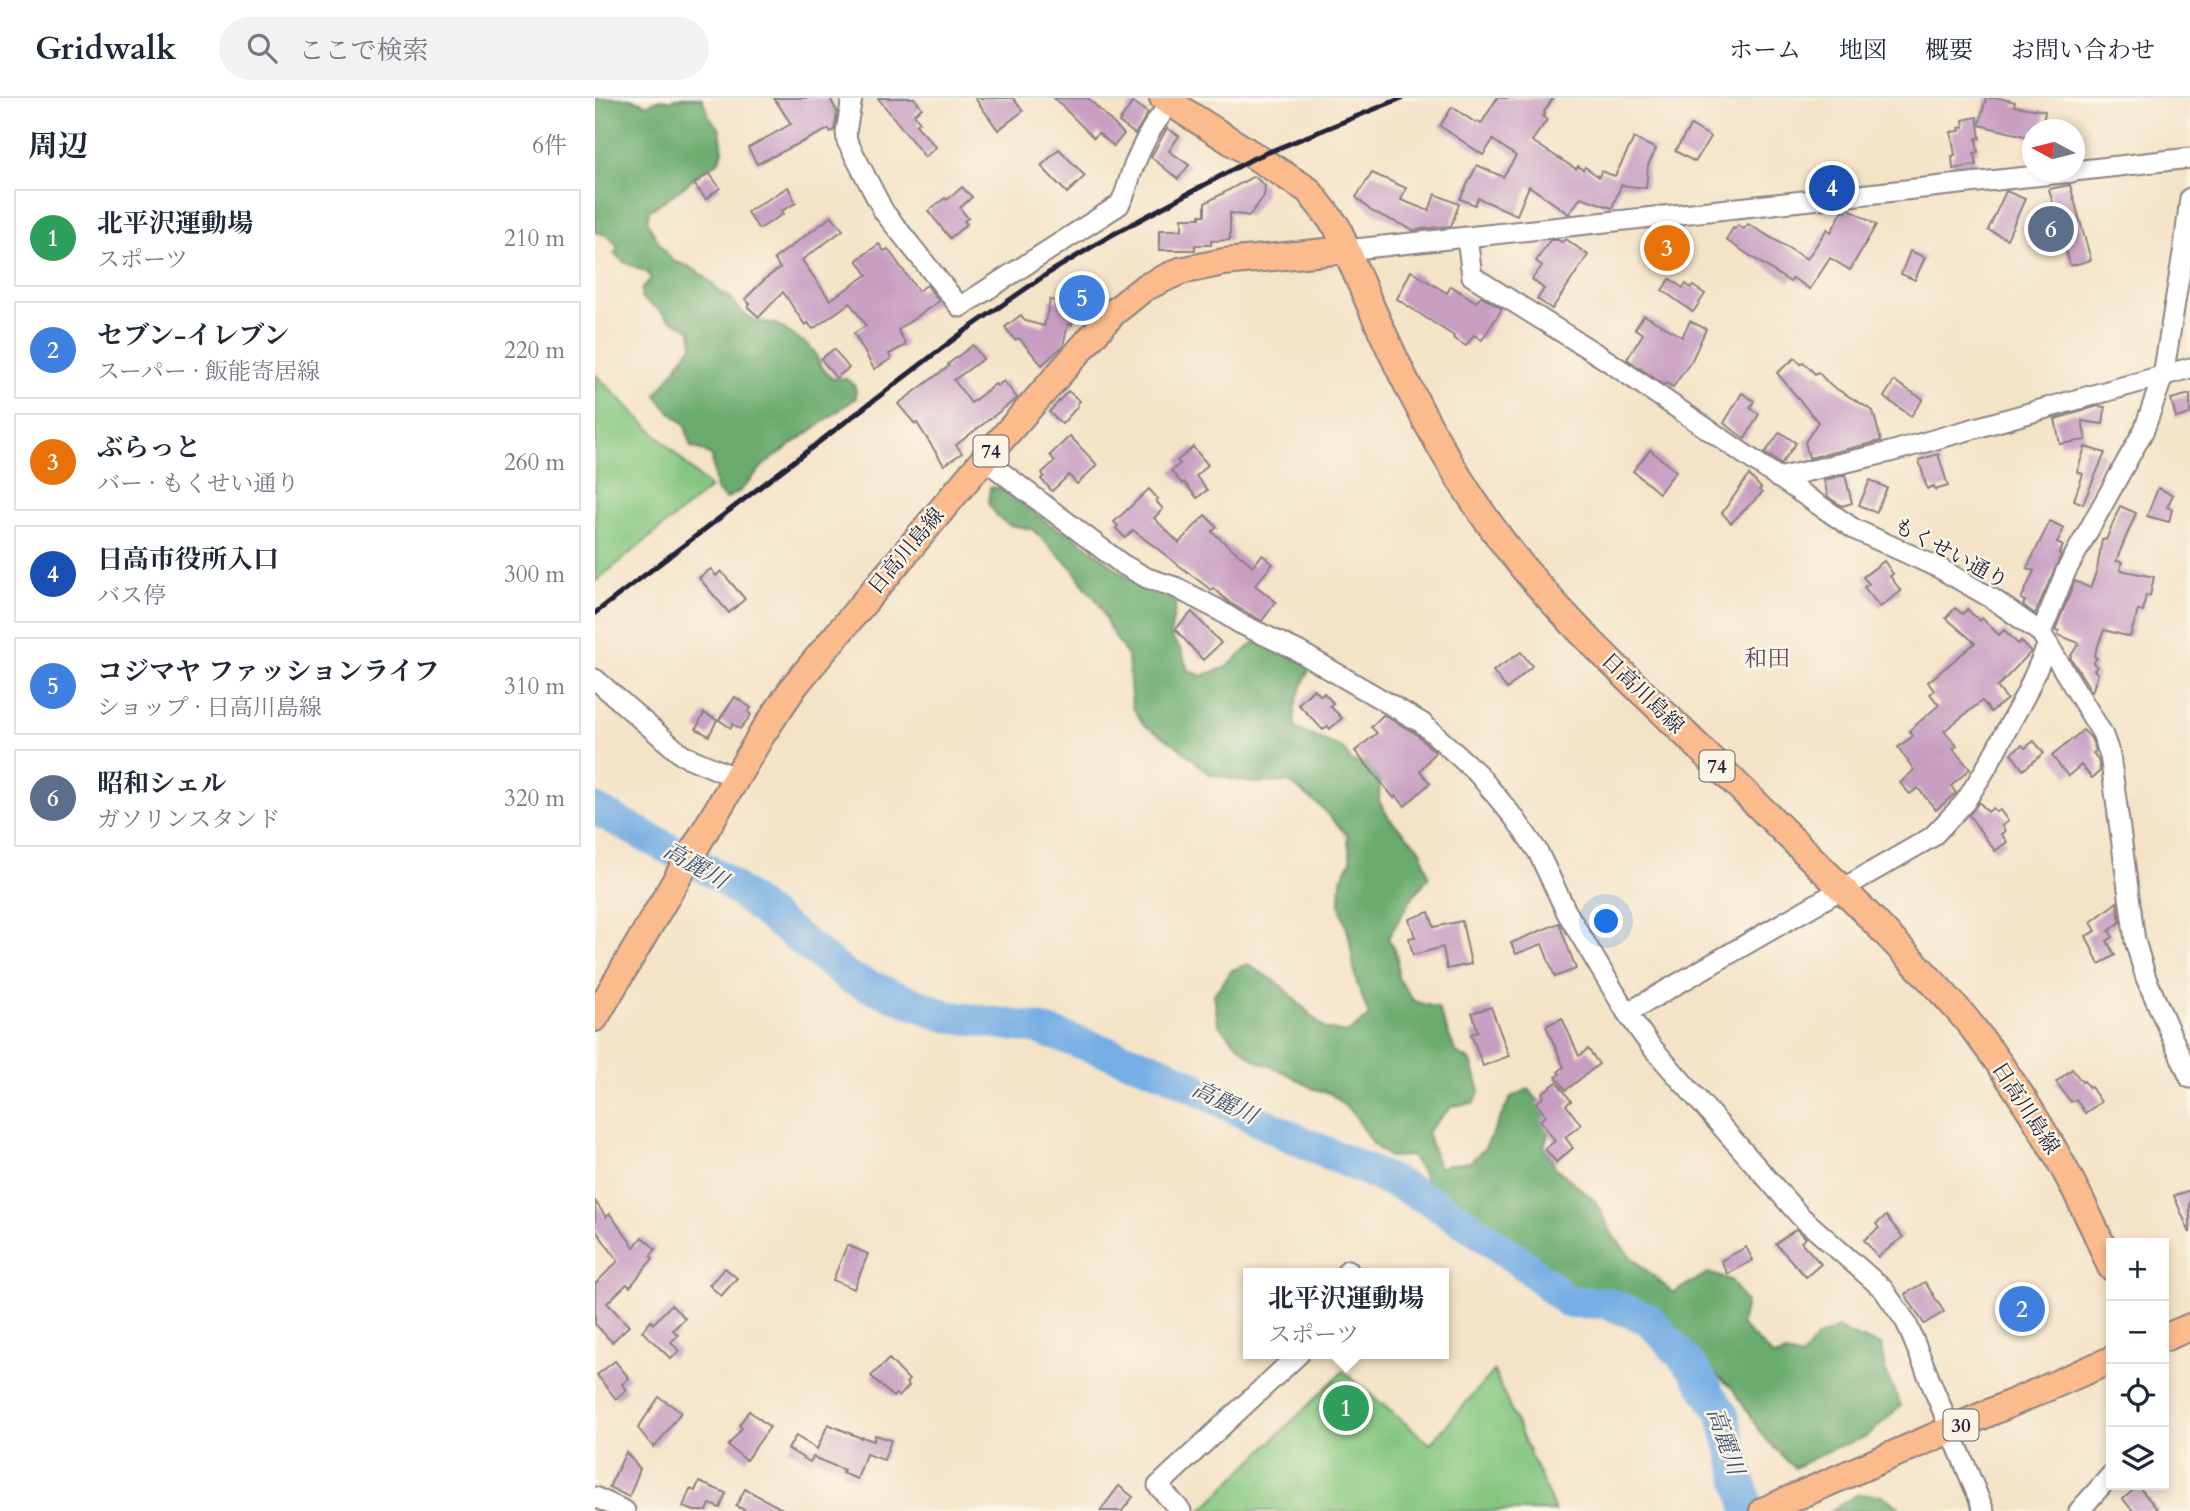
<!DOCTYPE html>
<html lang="ja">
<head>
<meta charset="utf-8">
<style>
	:root { --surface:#fff; --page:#f2f2f3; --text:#1f2937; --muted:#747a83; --line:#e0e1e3; --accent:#0f766e }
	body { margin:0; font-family:Cardo,"Noto Serif JP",serif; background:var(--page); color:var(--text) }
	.controls { position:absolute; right:21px; bottom:21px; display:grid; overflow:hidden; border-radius:0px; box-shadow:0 4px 10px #0003 }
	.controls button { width:63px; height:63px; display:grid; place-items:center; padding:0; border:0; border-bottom:2px solid var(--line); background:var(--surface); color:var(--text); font:35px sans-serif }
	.compass { position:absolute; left:1427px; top:21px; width:63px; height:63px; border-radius:50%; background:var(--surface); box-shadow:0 4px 10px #0003; rotate:277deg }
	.you { position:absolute; left:1012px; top:824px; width:24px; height:24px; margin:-18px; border:5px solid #fff; border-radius:50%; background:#1a73e8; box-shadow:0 0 0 10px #1a73e833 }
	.badge { display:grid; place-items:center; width:46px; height:46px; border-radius:50%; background:var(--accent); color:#fff; font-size:23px; font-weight:700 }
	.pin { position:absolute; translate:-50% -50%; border:4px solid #fff; box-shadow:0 2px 7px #0006 }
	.popup { position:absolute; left:648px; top:1170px; width:206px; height:91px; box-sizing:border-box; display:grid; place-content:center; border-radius:0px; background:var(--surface); filter:drop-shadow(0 2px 5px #0005); font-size:23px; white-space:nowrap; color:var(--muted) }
	.popup b { font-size:26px; color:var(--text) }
	.popup::after { content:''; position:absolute; left:50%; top:100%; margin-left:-14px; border:14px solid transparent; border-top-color:var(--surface) }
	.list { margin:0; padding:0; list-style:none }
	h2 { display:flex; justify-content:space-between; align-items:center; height:91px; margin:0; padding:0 28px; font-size:30px }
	h2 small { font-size:23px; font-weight:400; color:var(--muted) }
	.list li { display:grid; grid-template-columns:46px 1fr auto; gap:21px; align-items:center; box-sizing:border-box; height:98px; margin:0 14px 14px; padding:0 14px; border:2px solid var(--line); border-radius:0px }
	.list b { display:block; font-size:26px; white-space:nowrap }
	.list p { margin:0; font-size:23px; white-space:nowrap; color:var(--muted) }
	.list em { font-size:23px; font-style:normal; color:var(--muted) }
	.icon { flex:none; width:38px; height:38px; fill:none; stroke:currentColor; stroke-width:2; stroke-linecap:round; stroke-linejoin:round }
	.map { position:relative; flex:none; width:1595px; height:1413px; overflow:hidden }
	header { display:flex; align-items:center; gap:42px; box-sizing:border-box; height:98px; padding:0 35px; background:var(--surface); border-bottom:2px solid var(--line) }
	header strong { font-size:33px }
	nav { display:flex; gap:38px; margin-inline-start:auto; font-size:24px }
	.search { width:490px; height:63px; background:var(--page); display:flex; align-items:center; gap:18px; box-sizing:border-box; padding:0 24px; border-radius:38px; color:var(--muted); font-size:26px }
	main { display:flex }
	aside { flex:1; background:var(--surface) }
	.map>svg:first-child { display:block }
</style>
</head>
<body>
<header>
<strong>Gridwalk</strong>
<div class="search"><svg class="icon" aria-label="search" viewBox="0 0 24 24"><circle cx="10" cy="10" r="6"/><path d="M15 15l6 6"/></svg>ここで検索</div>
<nav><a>ホーム</a><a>地図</a><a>概要</a><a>お問い合わせ</a></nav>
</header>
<main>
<aside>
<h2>周辺<small>6件</small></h2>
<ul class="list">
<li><span class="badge" style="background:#2e9e5b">1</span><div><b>北平沢運動場</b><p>スポーツ</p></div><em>210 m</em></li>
<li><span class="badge" style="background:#3f7fe0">2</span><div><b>セブン-イレブン</b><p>スーパー · 飯能寄居線</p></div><em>220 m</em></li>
<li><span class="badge" style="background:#e8710a">3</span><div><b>ぶらっと</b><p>バー · もくせい通り</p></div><em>260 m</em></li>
<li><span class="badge" style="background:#1a4fb4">4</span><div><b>日高市役所入口</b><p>バス停</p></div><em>300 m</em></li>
<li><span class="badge" style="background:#3f7fe0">5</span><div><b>コジマヤ ファッションライフ</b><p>ショップ · 日高川島線</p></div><em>310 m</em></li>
<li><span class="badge" style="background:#5c6f8a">6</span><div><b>昭和シェル</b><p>ガソリンスタンド</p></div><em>320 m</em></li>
</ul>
</aside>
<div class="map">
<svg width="1595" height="1413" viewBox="0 0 1595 1413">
	<rect width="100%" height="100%" fill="#fcf5e5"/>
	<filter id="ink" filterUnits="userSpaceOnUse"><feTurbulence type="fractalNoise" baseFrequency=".0143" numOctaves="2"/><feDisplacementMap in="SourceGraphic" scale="14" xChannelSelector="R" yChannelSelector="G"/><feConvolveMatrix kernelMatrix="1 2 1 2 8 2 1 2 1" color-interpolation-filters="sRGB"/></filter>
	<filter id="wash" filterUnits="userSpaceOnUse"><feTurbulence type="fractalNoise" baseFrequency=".00686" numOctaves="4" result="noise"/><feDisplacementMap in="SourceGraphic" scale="28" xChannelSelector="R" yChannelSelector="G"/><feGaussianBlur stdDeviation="1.57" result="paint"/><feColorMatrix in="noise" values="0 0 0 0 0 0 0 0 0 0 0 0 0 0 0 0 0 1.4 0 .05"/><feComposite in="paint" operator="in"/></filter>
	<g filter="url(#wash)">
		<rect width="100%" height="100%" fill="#f4e3c7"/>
		<!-- green -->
		<g fill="#84c67f" stroke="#53745d" stroke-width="2">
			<polygon points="0,276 115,390 0,484"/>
			<polygon points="748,1273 835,1346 899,1273 960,1413 606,1413"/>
		</g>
		<!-- forest -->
		<g fill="#6bab6e" stroke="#466654" stroke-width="2">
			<path d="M0,0H35L53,7C60,2 68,0 76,3L80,0H107L115,20L125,32L128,53L123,64L105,75L89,89L54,113L52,124L66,148L78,163L95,169L109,178L125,194L134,198L147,214L162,223L181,226L213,247L219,253L226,268L237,281L250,280L260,288L261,300L170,366L145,393L131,401L121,392L117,359L109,353L96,349L90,327L72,311L61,297C75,281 84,262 98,247L96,232L74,221L64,212L46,200L47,190L56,181L53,175L29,164L19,156L23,148L12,137L0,134Z"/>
			<path d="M405,389L459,429L476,436L550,492L570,495L581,506L575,537L586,552L593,572L607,578L632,569L660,544H674L715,570C706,590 695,609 701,631L748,650L757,664L772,665L785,684L784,703L794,720L826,752L834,779L818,798L793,840L802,857L803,880L819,903L843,910L861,955L876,963L885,993L879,1005L857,1008L832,1034L844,1070L852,1067L875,1064L890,1050L916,999L934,991C950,1013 963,1019 949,1047L960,1069L1000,1103L1019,1139L1035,1158L1078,1195L1113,1175L1136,1182L1151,1205L1146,1227L1179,1259L1191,1255L1206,1260L1222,1239L1243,1230L1262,1239L1286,1247L1290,1272L1306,1308L1271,1339L1239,1350L1199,1370L1169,1339L1137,1290L1115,1272L1077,1230L1058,1215L1039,1201L1011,1196L987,1198L961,1185L941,1187L922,1179L914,1169L905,1142L878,1122L849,1106L832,1087L827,1074L816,1058L794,1059L779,1047L758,1015L735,995L719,991L689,974L660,962L642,946L623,926L619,896L637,872L652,866L682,884L730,931L752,935L774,918L761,882L754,838L745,808L746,781L756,763L752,737L726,709L694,684L657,685L615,676L581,647L549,627L537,609L533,559L514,529L504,505L487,485L478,471L437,431L414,427L403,419L393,405L395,390Z"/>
			<polygon points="1263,1396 1287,1397 1304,1409 1303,1413 1235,1413"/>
		</g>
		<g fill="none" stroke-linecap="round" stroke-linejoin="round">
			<!-- river -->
			<polyline stroke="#74aee4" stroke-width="32" points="0,711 124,778 254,880 351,918 444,931 567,973 692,1037 807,1088 837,1104 878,1130 932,1169 973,1204 1012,1205 1053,1221 1097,1269 1128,1317 1153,1413"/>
		</g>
		<g id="blocks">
			<!-- building -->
			<g fill="#c79dc2">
				<polygon points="179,0 235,0 242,14 239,32 235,34 234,31 162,66 153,50 196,26"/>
				<polygon points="283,0 319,0 327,10 319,16 325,24 321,27 341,49 330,59"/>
				<polygon points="380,0 418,0 428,13 403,32"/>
				<polygon points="459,0 493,0 529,36 519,48 503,35 499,40"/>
				<polygon points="902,0 958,0 949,14 950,15 948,19 952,22 937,43 981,71 983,68 988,72 990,69 1004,79 1006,73 1020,78 1039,40 1061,51 1053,67 1051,90 1026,87 1017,110 986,99 974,116 934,88 922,117 883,100 880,107 865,101 882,67 908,79 921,58 898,42 888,57 845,28 857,9 881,25 882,23 886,26"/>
				<polygon points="1391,0 1404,0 1420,4 1419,8 1450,13 1447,32 1438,32 1438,40 1384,27"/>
				<polygon points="538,4 553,15 540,36 524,24"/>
				<polygon points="1382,19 1385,40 1381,40 1383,54 1379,55 1381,67 1358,71 1357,58 1360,57 1356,34 1365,33 1364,30 1369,29 1368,22"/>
				<polygon points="1096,27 1116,39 1100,64 1080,53"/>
				<polygon points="572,30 584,38 574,53 594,67 583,81 556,59"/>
				<polygon points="464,51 490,78 472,95 446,68"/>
				<polygon points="114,75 125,90 111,101 99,86"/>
				<polygon points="777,75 811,90 806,102 834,113 840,96 864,106 856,128 818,132 776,113 761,99"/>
				<polygon points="659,78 670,88 669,98 654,118 635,115 635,142 616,143 616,147 600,147 600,152 564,152 564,132 587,132 587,120 605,120 605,117 610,117 610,105"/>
				<polygon points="1475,87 1496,162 1475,168 1454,91"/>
				<polygon points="193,89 201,105 186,113 188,116 164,131 152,114"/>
				<polygon points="367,89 377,99 365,110 373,120 369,123 372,126 355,140 333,113 350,100 352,102"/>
				<polygon points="1411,93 1430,101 1412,141 1393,132"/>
				<polygon points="1253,110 1281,127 1255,172 1235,160 1215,191 1198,180 1195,184 1131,142 1138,130 1140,131 1143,127 1149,131 1153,126 1212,161 1232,131 1236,134 1248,112 1251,114"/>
				<polygon points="237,118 248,132 207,162 235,202 272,177 262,162 284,146 289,153 293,151 323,193 332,187 344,203 303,232 311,247 294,256 296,261 279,271 259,235 271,228 255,205 218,231 213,225 210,227 188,194 164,219 153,209 155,206 150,201 171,180 185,170 179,161"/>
				<polygon points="971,141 993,157 957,211 942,201 949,191 937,181 947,168 941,163 955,142 963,142 967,144"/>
				<polygon points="1315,153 1330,159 1320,182 1306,176"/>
				<polygon points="816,173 852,195 856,188 881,204 886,198 907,211 887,242 879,237 871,248 858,240 859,238 802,201"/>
				<polygon points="1075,181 1088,190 1091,186 1096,190 1098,188 1110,196 1098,214 1067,192"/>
				<polygon points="478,183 503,189 498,214 495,217 480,213 477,227 473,226 468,248 447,267 424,240 420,242 410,229 426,217 430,223 449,228 455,202 462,203 465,190"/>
				<polygon points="1049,217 1087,239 1095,223 1111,231 1097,262 1078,289 1071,285 1069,287 1032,261 1048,236 1040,231"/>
				<polygon points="378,247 388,261 359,282 376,305 400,286 402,288 409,283 422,300 361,347 367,355 349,367 322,325 320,326 303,306 354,268 353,266"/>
				<polygon points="239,251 254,270 241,280 226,261"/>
				<polygon points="1200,260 1206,266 1208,264 1220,276 1223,274 1235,287 1278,313 1286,343 1214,360 1210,344 1223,324 1182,275"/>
				<polygon points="1299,283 1328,301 1316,318 1289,299"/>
				<polygon points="473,293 485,303 482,306 483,308 467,326 454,314"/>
				<polygon points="1147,295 1159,303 1155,310 1164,316 1150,341 1129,325"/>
				<polygon points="1595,296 1595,316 1581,320 1576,301"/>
				<polygon points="1503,308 1510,309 1508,326 1487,323 1491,342 1465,346 1460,321"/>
				<polygon points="1185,334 1201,345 1186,366 1170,355"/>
				<polygon points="475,338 502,367 482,386 474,377 457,393 446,381 449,378 447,375 460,363 455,357"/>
				<polygon points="598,349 613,367 601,378 612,392 602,400 589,384 587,386 576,373 585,366 582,363"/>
				<polygon points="1490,349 1510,355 1488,406 1479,402 1488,376 1482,374"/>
				<polygon points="1055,352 1081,373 1064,395 1038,373"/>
				<polygon points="1343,356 1353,388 1340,392 1339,388 1332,391 1324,362"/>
				<polygon points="1154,377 1166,390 1164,392 1167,395 1136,425 1127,415"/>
				<polygon points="1250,377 1257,405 1247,408 1233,399 1229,382"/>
				<polygon points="1275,382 1292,390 1281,415 1264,407"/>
				<polygon points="1563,390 1578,397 1572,409 1577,411 1574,424 1552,418"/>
				<polygon points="554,391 563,401 561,403 568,411 559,420 584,445 610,417 622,429 617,434 658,468 667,457 678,466 660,487 681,504 667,523 636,506 618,490 616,492 538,432 530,440 521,430 523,428 519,424"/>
				<polygon points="1525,408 1541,415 1521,463 1527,464 1525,472 1559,479 1555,498 1551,497 1548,513 1543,512 1535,539 1509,532 1499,558 1502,560 1498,565 1502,569 1499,572 1503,576 1497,594 1475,559 1484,545 1463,537 1464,533 1460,532 1480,483 1495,490 1502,472 1507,441 1511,442"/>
				<polygon points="1455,423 1469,430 1462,445 1468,448 1464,456 1466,457 1440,516 1428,507 1430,503 1426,501 1439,473 1432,470"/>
				<polygon points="1289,463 1298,476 1295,478 1306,493 1285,509 1269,489 1274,486 1268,479"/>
				<polygon points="116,471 121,478 126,473 150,501 134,515 104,480"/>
				<polygon points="1360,510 1368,516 1372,511 1385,523 1387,520 1404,537 1409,532 1423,546 1426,543 1436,554 1402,589 1412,601 1396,614 1387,603 1349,633 1362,648 1358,651 1375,671 1356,688 1361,695 1341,712 1323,690 1315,696 1305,685 1319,672 1303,649 1318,638 1314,633 1344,607 1335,596 1339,593 1333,584 1380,545 1351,520"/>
				<polygon points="597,514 626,545 608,562 580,531"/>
				<polygon points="926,554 937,568 912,591 898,573"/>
				<polygon points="719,591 726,598 729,595 738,605 735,608 747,620 735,631 733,628 728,632 703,606"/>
				<polygon points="140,599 156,610 153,614 156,617 145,631 138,626 136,630 124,622"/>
				<polygon points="109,615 122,622 114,638 101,631"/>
				<polygon points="788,617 820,635 840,654 825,673 835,685 810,708 801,698 799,700 760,653 782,635 776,629"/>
				<polygon points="1488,632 1496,640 1501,653 1498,655 1503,661 1505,673 1497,680 1486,667 1473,678 1457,658"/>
				<polygon points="1439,643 1449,655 1428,672 1416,655 1427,647 1430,650"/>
				<polygon points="1384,704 1393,714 1398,710 1402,714 1405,712 1413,723 1407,728 1410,733 1406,736 1412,744 1400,753 1374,717"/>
				<polygon points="1522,804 1525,824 1514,833 1518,839 1512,843 1520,857 1504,866 1491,838 1501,833 1496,824"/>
				<polygon points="834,814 839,829 867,823 876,866 852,871 848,849 818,857 814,840 820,839 814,821"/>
				<polygon points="964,825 981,871 960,879 947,846 921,856 916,845"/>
				<polygon points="896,909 914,958 888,968 876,936 883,934 877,915"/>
				<polygon points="967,920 984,958 993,951 1004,966 971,992 961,979 965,976 963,974 969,969 951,928"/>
				<polygon points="1477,971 1487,984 1489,983 1494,990 1496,989 1506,1004 1490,1015 1481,1001 1476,1004 1461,984"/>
				<polygon points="962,984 976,1003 971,1007 986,1027 970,1039 978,1050 961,1064 950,1051 960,1043 945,1022 951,1018 941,1005 949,999 947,995"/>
				<polygon points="1595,1092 1595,1135 1579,1098"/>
				<polygon points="0,1103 11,1119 15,1116 39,1149 47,1139 61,1151 55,1158 58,1160 35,1189 32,1186 12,1205 34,1228 17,1244 0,1226 0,1186 23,1163 0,1131"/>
				<polygon points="1291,1118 1308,1139 1283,1159 1269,1142 1284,1130 1281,1126"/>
				<polygon points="1201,1131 1211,1140 1206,1144 1226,1166 1211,1179 1181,1146"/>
				<polygon points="252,1147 273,1156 259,1191 238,1182"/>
				<polygon points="1151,1149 1158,1162 1133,1176 1126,1163"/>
				<polygon points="130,1170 142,1180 126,1198 114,1187"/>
				<polygon points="1330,1184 1349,1214 1329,1226 1310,1196"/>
				<polygon points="76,1207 90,1220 78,1232 83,1237 76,1244 84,1253 76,1261 47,1233 56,1223 58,1226"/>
				<polygon points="294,1261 314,1282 311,1285 314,1288 304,1299 301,1296 298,1299 276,1278"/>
				<polygon points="20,1263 34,1280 27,1286 32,1292 21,1301 2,1277"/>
				<polygon points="64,1299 86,1314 61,1348 59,1347 58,1349 43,1330"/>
				<polygon points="154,1313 175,1329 151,1362 133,1348 147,1330 144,1327"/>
				<polygon points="233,1326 266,1340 267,1339 279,1343 280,1337 296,1342 289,1362 271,1356 262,1381 247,1375 249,1372 218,1359 215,1364 193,1351 201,1338 222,1351"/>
				<polygon points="31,1354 45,1371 34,1399 14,1389"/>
				<polygon points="104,1384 131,1395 125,1410 115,1406 112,1413 99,1413 88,1409 95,1391 100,1393"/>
				<polygon points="524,1388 538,1399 527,1413 505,1413"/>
				<polygon points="1543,1388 1564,1413 1538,1413 1528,1401"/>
				<polygon points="150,1391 191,1413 151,1413 141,1408"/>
			</g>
		</g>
	</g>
	<g filter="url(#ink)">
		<use href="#blocks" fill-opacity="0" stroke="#8b8281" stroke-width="2"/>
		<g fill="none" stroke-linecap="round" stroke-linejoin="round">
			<defs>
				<g id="minor">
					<path d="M257,0L251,34L252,43L289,114L365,209L524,107C532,95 533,83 538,70C548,45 561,17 583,0"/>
					<polyline points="1479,73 1595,60"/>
					<polyline points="872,140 877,178 1013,263 1259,431 1344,470 1398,501 1446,535 1507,635 1515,657 1540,843 1551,880 1595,980"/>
					<polyline points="751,152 1477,74"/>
					<polyline points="389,361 527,466 552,480 580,489 622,511 644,525 703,553 827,625 883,676 921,722 943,754 971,813 1032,915 1055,947 1205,1118 1288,1191 1311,1224 1389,1413"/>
					<polyline points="1183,380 1295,354 1595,270"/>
					<polyline points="1446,535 1471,473 1549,332 1568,278 1589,149 1595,100"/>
					<polyline points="0,581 87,657 142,680"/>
					<polyline points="1032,915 1337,739 1370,704 1390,672 1431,596 1453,546"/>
					<polyline points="752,1175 753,1172"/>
					<polyline points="0,1399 30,1413"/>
					<polyline points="586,1413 563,1388 704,1256"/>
					<polyline points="1484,1413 1516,1377"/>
				</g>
				<g id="major">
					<path d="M568,0L713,92L742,129C787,238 836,349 907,443C956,508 1016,564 1074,620C1143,688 1212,755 1280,824C1313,859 1348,892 1378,930C1434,1003 1481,1084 1516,1169"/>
					<polyline points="0,920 167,636 200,587 389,361 518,215 549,190 585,173 629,164 751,152"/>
					<polyline points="1569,1240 1595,1229"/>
					<polyline points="1168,1413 1516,1262"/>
				</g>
			</defs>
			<!-- minor casing -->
			<use href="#minor" stroke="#8b8281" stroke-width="23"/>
			<!-- major casing -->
			<use href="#major" stroke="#8b8281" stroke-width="30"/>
			<!-- minor -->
			<use href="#minor" stroke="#fff" stroke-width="19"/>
			<!-- major -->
			<use href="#major" stroke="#fbbb8d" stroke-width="26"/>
			<!-- rail -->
			<polyline stroke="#22223b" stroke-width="5" points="0,515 367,235 452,176 515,138 659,60 807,0"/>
		</g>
	</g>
	<g text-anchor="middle" stroke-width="5" stroke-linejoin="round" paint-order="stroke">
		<!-- shield labels -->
		<g fill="#fcf5e5" stroke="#63616e" stroke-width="2">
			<rect x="378.5" y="337.5" width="35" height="31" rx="5"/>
			<rect x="1104.5" y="652.5" width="35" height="31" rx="5"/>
			<rect x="1348.5" y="1311.5" width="35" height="31" rx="5"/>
		</g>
		<g font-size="19" font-weight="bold" fill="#22223b">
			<text x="396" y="360">74</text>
			<text x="1122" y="675">74</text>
			<text x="1366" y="1334">30</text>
		</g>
		<!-- street labels -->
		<g font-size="21" fill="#22223b" stroke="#fcf5e5">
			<text transform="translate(311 453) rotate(-50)" y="7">日高川島線</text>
			<text transform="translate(1356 455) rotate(28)" y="7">もくせい通り</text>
			<text transform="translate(1048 595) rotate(44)" y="7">日高川島線</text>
			<text transform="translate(1431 1010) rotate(57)" y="7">日高川島線</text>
		</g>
		<!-- neighbourhood labels -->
		<g font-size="23" fill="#5c4d6a" stroke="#fcf5e5">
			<text x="1172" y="568">和田</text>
		</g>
		<!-- water labels -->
		<g font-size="23" font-style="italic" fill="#3f5376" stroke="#fcf5e5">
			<text transform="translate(101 767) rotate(30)" y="8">高麗川</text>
			<text transform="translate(630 1004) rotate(26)" y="8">高麗川</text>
			<text transform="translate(1131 1343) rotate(71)" y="8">高麗川</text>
		</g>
	</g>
</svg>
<div class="controls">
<button>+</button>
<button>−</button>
<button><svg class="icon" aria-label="locate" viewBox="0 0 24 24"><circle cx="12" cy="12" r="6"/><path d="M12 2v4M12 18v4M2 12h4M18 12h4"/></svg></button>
<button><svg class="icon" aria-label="layers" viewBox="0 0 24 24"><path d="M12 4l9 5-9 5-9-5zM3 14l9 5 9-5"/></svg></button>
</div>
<svg class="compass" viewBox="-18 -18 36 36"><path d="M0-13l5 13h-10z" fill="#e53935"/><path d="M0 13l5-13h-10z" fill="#747a83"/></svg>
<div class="you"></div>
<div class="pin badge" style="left:751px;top:1310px;background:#2e9e5b">1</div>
<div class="popup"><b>北平沢運動場</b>スポーツ</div>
<div class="pin badge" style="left:1427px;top:1211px;background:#3f7fe0">2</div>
<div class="pin badge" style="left:1072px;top:150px;background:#e8710a">3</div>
<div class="pin badge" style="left:1237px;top:90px;background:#1a4fb4">4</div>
<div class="pin badge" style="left:487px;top:200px;background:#3f7fe0">5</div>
<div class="pin badge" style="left:1456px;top:131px;background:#5c6f8a">6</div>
</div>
</main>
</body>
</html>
